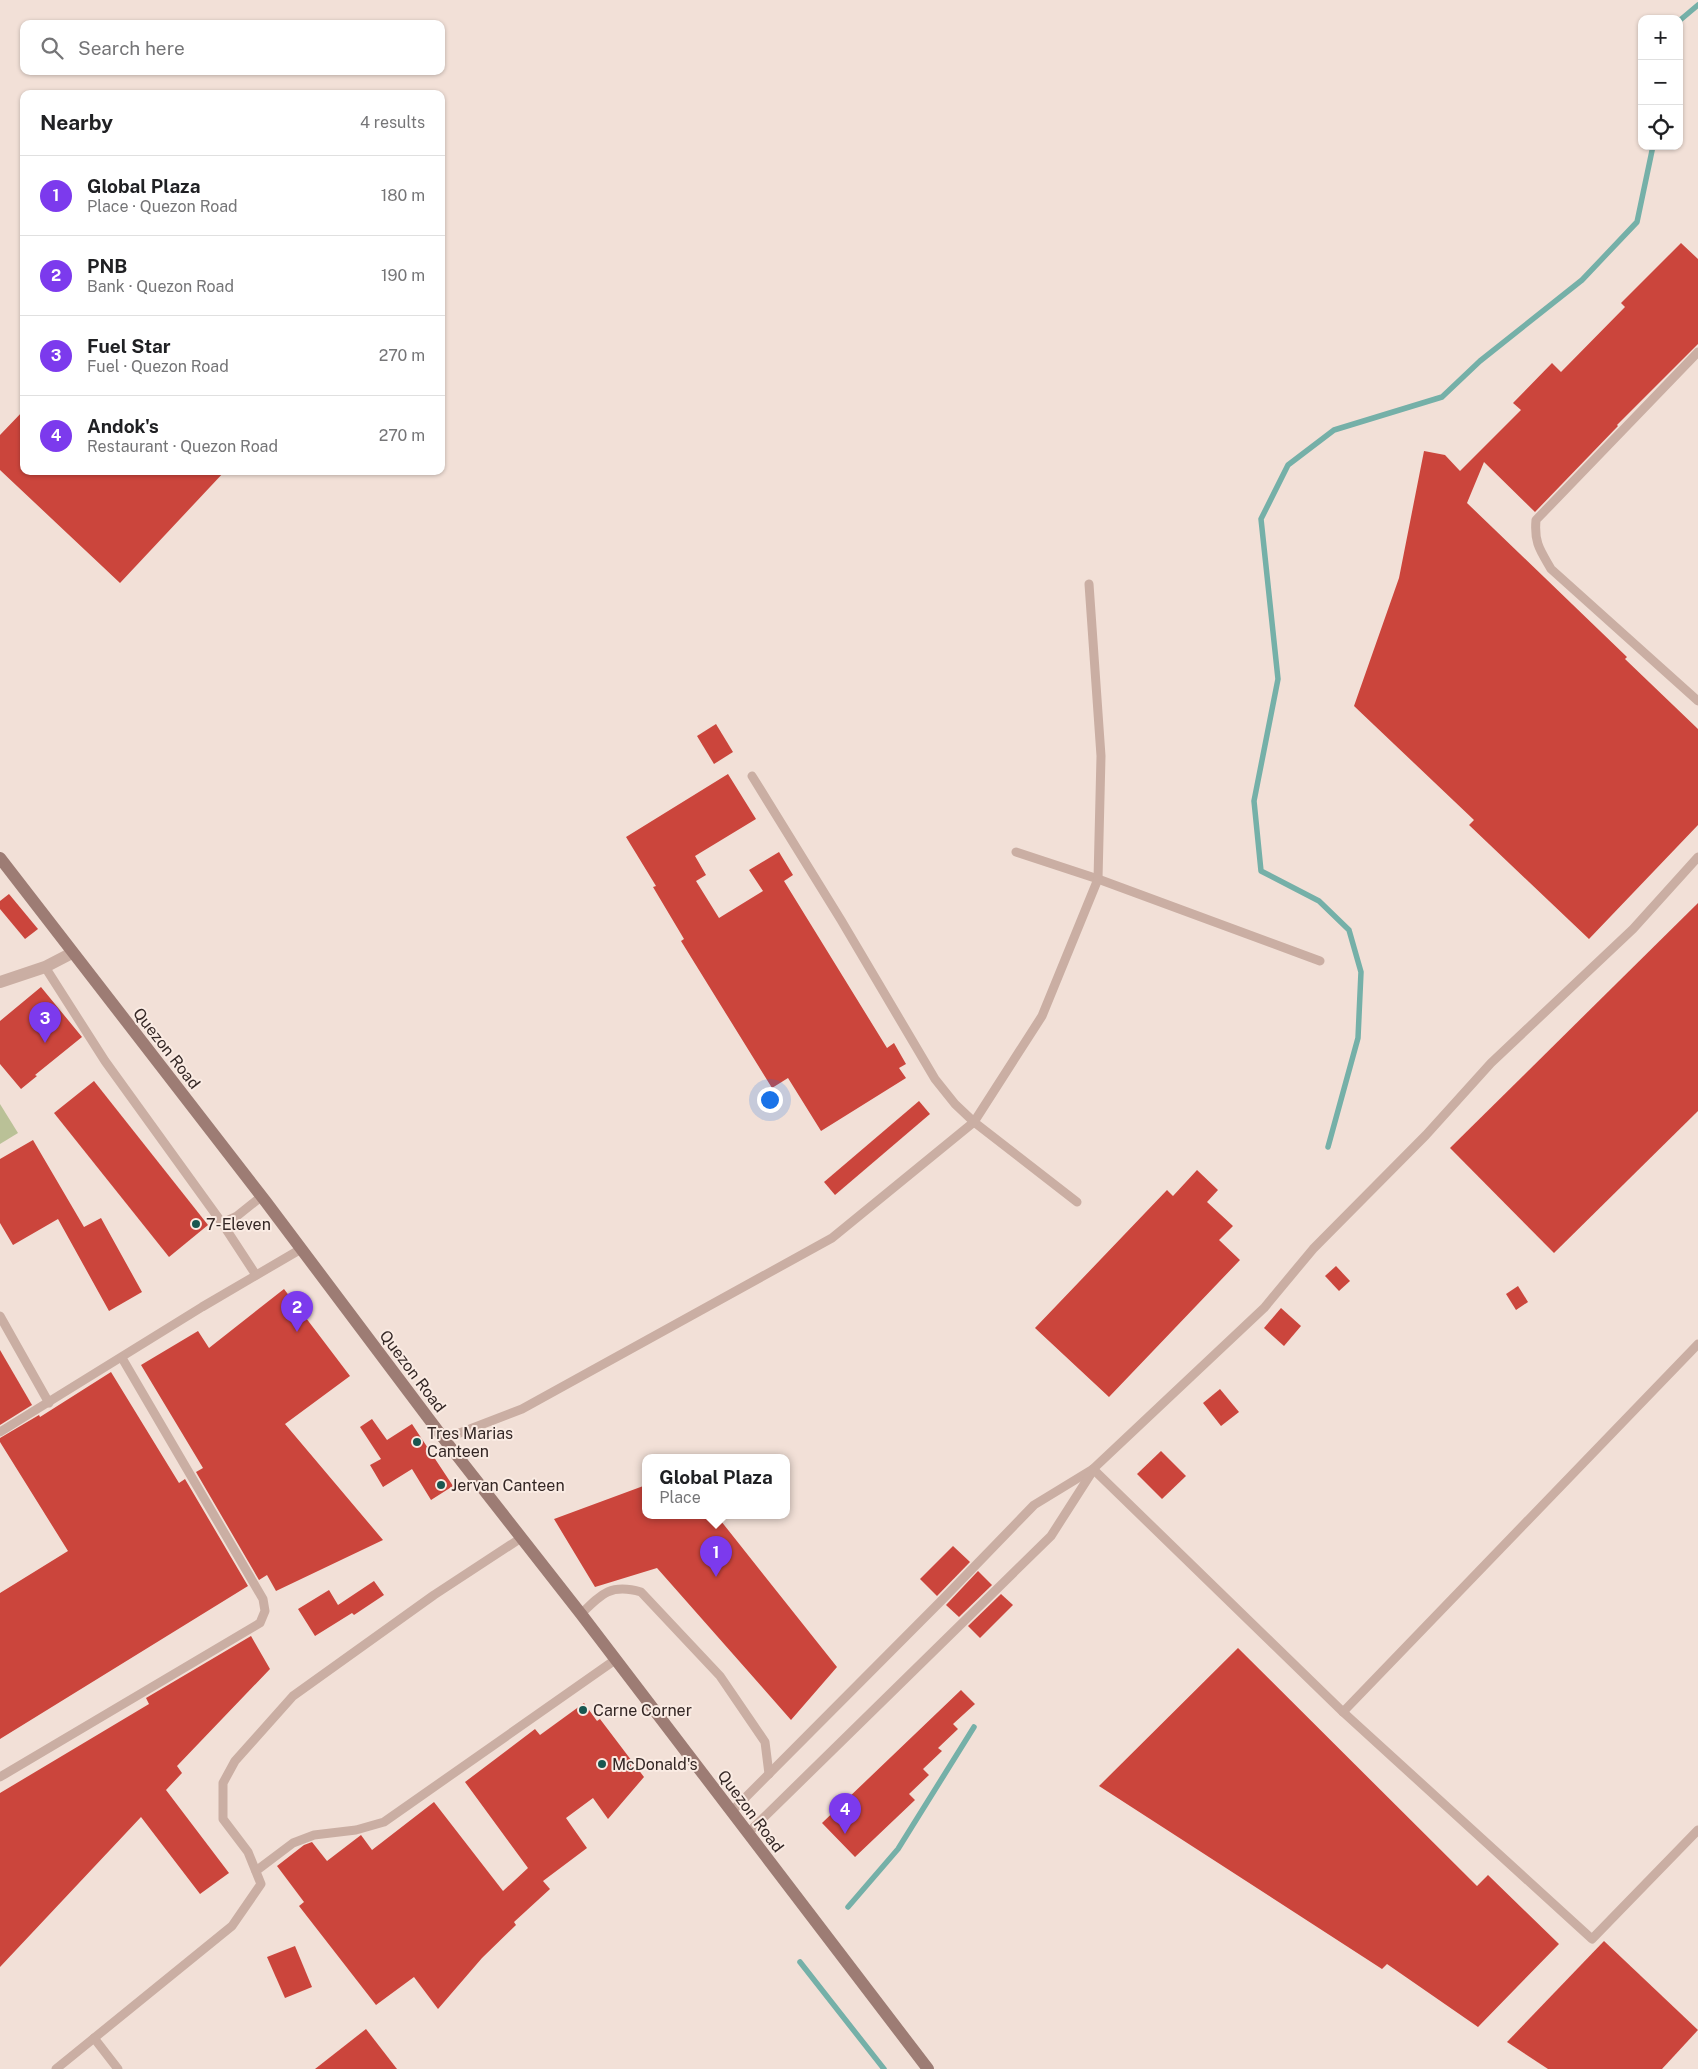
<!DOCTYPE html>
<html lang="en">
<head>
<meta charset="utf-8">
<style>
	:root { --surface:#fff; --page:#f2f2f2; --text:#202124; --muted:#757577; --line:#e0e0e0; --accent:#7c3aed }
	body { margin:0; font-family:"Public Sans",sans-serif; background:var(--page); color:var(--text) }
	.controls { position:absolute; right:15px; top:15px; display:grid; overflow:hidden; border-radius:10px; box-shadow:0 1px 4px #0004 }
	.controls button { width:45px; height:45px; display:grid; place-items:center; padding:0; border:0; border-bottom:1px solid var(--line); background:var(--surface); color:var(--text); font:25px sans-serif }
	.you { position:absolute; left:769px; top:1099px; width:18px; height:18px; margin:-12px; border:4px solid #fff; border-radius:50%; background:#1a73e8; box-shadow:0 0 0 8px #1a73e833 }
	.badge { display:grid; place-items:center; width:32px; height:32px; border-radius:50%; background:var(--accent); color:#fff; font-size:16px; font-weight:700 }
	.pin { position:absolute; translate:-50% -41px; filter:drop-shadow(0 1px 2px #0008) }
	.pin::after { content:''; position:absolute; top:26px; width:18px; height:15px; background:inherit; clip-path:polygon(0 0,100% 0,50% 100%) }
	.popup { position:absolute; left:642px; top:1454px; width:148px; height:65px; box-sizing:border-box; display:grid; place-content:center; border-radius:10px; background:var(--surface); filter:drop-shadow(0 1px 4px #0005); font-size:16px; white-space:nowrap; color:var(--muted) }
	.popup b { font-size:19px; color:var(--text) }
	.popup::after { content:''; position:absolute; left:50%; top:100%; margin-left:-10px; border:10px solid transparent; border-top-color:var(--surface) }
	.list { margin:0; padding:0; list-style:none }
	h2 { display:flex; justify-content:space-between; align-items:center; height:65px; margin:0; padding:0 20px; font-size:21px }
	h2 small { font-size:16px; font-weight:400; color:var(--muted) }
	.list li { display:grid; grid-template-columns:32px 1fr auto; gap:15px; align-items:center; box-sizing:border-box; height:80px; padding:0 20px; border-top:1px solid var(--line) }
	.list b { display:block; font-size:19px; white-space:nowrap }
	.list p { margin:0; font-size:16px; white-space:nowrap; color:var(--muted) }
	.list em { font-size:16px; font-style:normal; color:var(--muted) }
	.icon { flex:none; width:28px; height:28px; fill:none; stroke:currentColor; stroke-width:2; stroke-linecap:round; stroke-linejoin:round }
	.map { position:relative; flex:none; width:1698px; height:2069px; overflow:hidden }
	.search { position:absolute; background:var(--surface); box-shadow:0 1px 4px #0004; left:20px; top:20px; width:425px; height:55px; display:flex; align-items:center; gap:12px; box-sizing:border-box; padding:0 18px; border-radius:10px; color:var(--muted); font-size:19px }
	.panel { position:absolute; background:var(--surface); box-shadow:0 1px 4px #0004; left:20px; top:90px; width:425px; height:385px; border-radius:10px }
	.map>svg:first-child { display:block }
</style>
</head>
<body>
<div class="map">
<svg width="1698" height="2069" viewBox="0 0 1698 2069">
	<rect width="100%" height="100%" fill="#f2e0d7"/>
	<!-- green -->
	<polygon fill="#bac197" points="0,1104 18,1133 0,1144"/>
	<g fill="none" stroke-linecap="round" stroke-linejoin="round">
		<!-- stream -->
		<g stroke="#75b0a8" stroke-width="5.5">
			<polyline points="1679,21 1698,5"/>
			<polyline points="1328,1147 1358,1038 1361,972 1349,930 1319,901 1261,871 1254,801 1278,679 1261,519 1288,465 1334,430 1442,397 1480,361 1582,280 1637,222 1653,146"/>
			<polyline points="848,1907 898,1849 974,1727"/>
			<polyline points="800,1962 884,2069"/>
		</g>
	</g>
	<!-- building -->
	<g fill="#cb453c">
		<polygon points="1681,243 1698,259 1698,344 1617,425 1618,426 1535,512 1484,462 1467,503 1627,657 1625,659 1698,729 1698,825 1589,939 1469,825 1474,820 1354,706 1399,578 1424,451 1445,455 1460,471 1521,410 1513,403 1552,363 1561,372 1625,307 1621,303"/>
		<polygon points="24,410 24,471 225,471 120,583 0,470 0,435"/>
		<polygon points="716,724 733,752 714,764 697,736"/>
		<polygon points="728,774 756,819 695,856 706,875 696,881 719,918 763,891 749,870 779,852 793,875 784,881 887,1048 894,1043 906,1064 899,1068 906,1078 821,1131 788,1078 772,1088 681,941 684,939 653,887 656,886 626,837"/>
		<polygon points="9,894 38,929 25,939 0,909 0,901"/>
		<polygon points="1698,903 1698,1111 1554,1253 1450,1148"/>
		<polygon points="41,987 82,1037 35,1075 37,1076 21,1089 0,1064 0,1021"/>
		<polygon points="94,1081 208,1225 169,1257 54,1113"/>
		<polygon points="919,1101 930,1114 835,1195 824,1182"/>
		<polygon points="33,1140 84,1227 101,1218 142,1292 109,1311 58,1219 13,1245 0,1223 0,1159"/>
		<polygon points="1197,1170 1218,1190 1207,1202 1233,1226 1219,1240 1240,1260 1109,1397 1035,1328 1167,1190 1173,1196"/>
		<polygon points="1336,1266 1350,1281 1339,1291 1325,1276"/>
		<polygon points="1518,1286 1528,1302 1516,1310 1506,1294"/>
		<polygon points="284,1289 350,1376 285,1424 383,1540 276,1591 267,1575 259,1580 196,1472 203,1468 141,1365 198,1331 209,1348"/>
		<polygon points="1281,1308 1301,1326 1284,1346 1264,1328"/>
		<polygon points="0,1350 32,1405 0,1425"/>
		<polygon points="111,1372 179,1483 185,1479 248,1586 0,1739 0,1593 68,1551 0,1442 0,1438 39,1415 40,1417"/>
		<polygon points="1220,1389 1239,1412 1221,1426 1203,1403"/>
		<polygon points="372,1419 387,1440 412,1424 453,1486 431,1500 412,1469 383,1487 370,1465 381,1459 360,1427"/>
		<polygon points="1161,1451 1186,1476 1162,1499 1137,1474"/>
		<polygon points="646,1485 646,1516 717,1516 837,1667 791,1720 657,1568 595,1587 554,1519"/>
		<polygon points="953,1546 970,1562 937,1596 920,1579"/>
		<polygon points="978,1571 992,1585 959,1617 946,1605"/>
		<polygon points="374,1581 384,1595 354,1615 352,1613 315,1636 298,1609 329,1590 338,1605"/>
		<polygon points="1001,1594 1013,1605 980,1638 968,1626"/>
		<polygon points="251,1636 270,1669 177,1766 182,1773 166,1790 229,1873 200,1894 141,1817 0,1967 0,1793 149,1704 146,1698"/>
		<polygon points="1238,1648 1477,1886 1488,1875 1559,1944 1478,2027 1387,1964 1382,1969 1099,1786"/>
		<polygon points="961,1690 975,1704 953,1724 958,1729 938,1748 942,1751 923,1769 929,1775 909,1794 915,1800 855,1857 822,1823"/>
		<polygon points="584,1703 597,1721 600,1719 644,1777 608,1819 593,1798 566,1818 587,1848 543,1881 550,1889 514,1922 516,1925 482,1958 438,2009 414,1977 376,2005 299,1906 304,1902 277,1866 304,1845 312,1842 327,1861 361,1835 372,1850 434,1802 503,1891 528,1868 465,1782 535,1729 540,1735"/>
		<polygon points="1604,1941 1698,2030 1662,2069 1548,2069 1507,2042"/>
		<polygon points="295,1946 312,1987 285,1998 267,1957"/>
		<polygon points="366,2029 397,2069 315,2069"/>
	</g>
	<g fill="none" stroke-linecap="round" stroke-linejoin="round">
		<!-- lane -->
		<g stroke="#caaea3" stroke-width="9">
			<path d="M1698,352L1536,520C1534,543 1540,550 1551,569L1698,701"/>
			<polyline points="752,776 841,920 935,1079 955,1104 974,1122 1077,1202"/>
			<polyline points="1016,852 1098,879 1320,961"/>
			<polyline points="45,967 105,1061 222,1223 237,1216 262,1196"/>
			<polyline points="222,1223 256,1275"/>
			<polyline points="0,1316 49,1403"/>
			<polyline points="0,1432 202,1307 301,1249"/>
			<polyline points="444,1439 522,1409 832,1238 974,1122 1042,1016 1098,879 1101,756 1089,584"/>
			<polyline points="1093,1469 1343,1712 1592,1939 1698,1830"/>
			<path d="M581,1614C601,1594 611,1583 641,1592L720,1676L765,1742L769,1774"/>
			<polyline points="1343,1712 1698,1344"/>
			<polyline points="0,1777 260,1623 265,1611 263,1599 122,1358"/>
			<polyline points="731,1812 942,1600 1034,1505 1093,1469 1264,1308 1313,1249 1426,1135 1491,1063 1633,929 1698,857"/>
			<polyline points="748,1833 1051,1536 1092,1472"/>
			<polyline points="256,1871 293,1843 314,1835 356,1830 384,1822 615,1660"/>
			<polyline points="94,2038 118,2069"/>
			<polyline points="56,2069 232,1926 261,1884 248,1852 223,1819 223,1783 235,1761 293,1696 434,1595 521,1538"/>
		</g>
		<!-- street -->
		<polyline stroke="#caaea3" stroke-width="12" points="0,982 45,967 72,953"/>
		<!-- secondary -->
		<polyline stroke="#9d7c74" stroke-width="12" points="0,858 266,1202 444,1439 581,1614 928,2069"/>
	</g>
	<!-- markers -->
	<g fill="#195750" stroke="#faebe3" stroke-width="2">
		<circle cx="196" cy="1224" r="5"/>
		<circle cx="417" cy="1442" r="5"/>
		<circle cx="441" cy="1485" r="5"/>
		<circle cx="583" cy="1710" r="5"/>
		<circle cx="602" cy="1764" r="5"/>
	</g>
	<g text-anchor="middle" stroke-width="4" stroke-linejoin="round" paint-order="stroke">
		<!-- street labels -->
		<g font-size="16" fill="#342725" stroke="#faebe3">
			<text transform="translate(167 1048) rotate(52)" y="6">Quezon Road</text>
			<text transform="translate(413 1371) rotate(53)" y="6">Quezon Road</text>
			<text transform="translate(751 1811) rotate(53)" y="6">Quezon Road</text>
		</g>
		<!-- poi labels -->
		<g font-size="16" fill="#342725" stroke="#faebe3" text-anchor="start">
			<text x="206" y="1230">7-Eleven</text>
			<text x="427" y="1439">Tres Marias<tspan x="427" dy="18">Canteen</tspan></text>
			<text x="451" y="1491">Jervan Canteen</text>
			<text x="593" y="1716">Carne Corner</text>
			<text x="612" y="1770">McDonald's</text>
		</g>
	</g>
</svg>
<div class="controls">
<button>+</button>
<button>−</button>
<button><svg class="icon" aria-label="locate" viewBox="0 0 24 24"><circle cx="12" cy="12" r="6"/><path d="M12 2v4M12 18v4M2 12h4M18 12h4"/></svg></button>
</div>
<div class="you"></div>
<div class="pin badge" style="left:716px;top:1577px">1</div>
<div class="popup"><b>Global Plaza</b>Place</div>
<div class="pin badge" style="left:297px;top:1332px">2</div>
<div class="pin badge" style="left:45px;top:1043px">3</div>
<div class="pin badge" style="left:845px;top:1834px">4</div>
<div class="search"><svg class="icon" aria-label="search" viewBox="0 0 24 24"><circle cx="10" cy="10" r="6"/><path d="M15 15l6 6"/></svg>Search here</div>
<section class="panel">
<h2>Nearby<small>4 results</small></h2>
<ul class="list">
<li><span class="badge">1</span><div><b>Global Plaza</b><p>Place · Quezon Road</p></div><em>180 m</em></li>
<li><span class="badge">2</span><div><b>PNB</b><p>Bank · Quezon Road</p></div><em>190 m</em></li>
<li><span class="badge">3</span><div><b>Fuel Star</b><p>Fuel · Quezon Road</p></div><em>270 m</em></li>
<li><span class="badge">4</span><div><b>Andok's</b><p>Restaurant · Quezon Road</p></div><em>270 m</em></li>
</ul>
</section>
</div>
</body>
</html>
